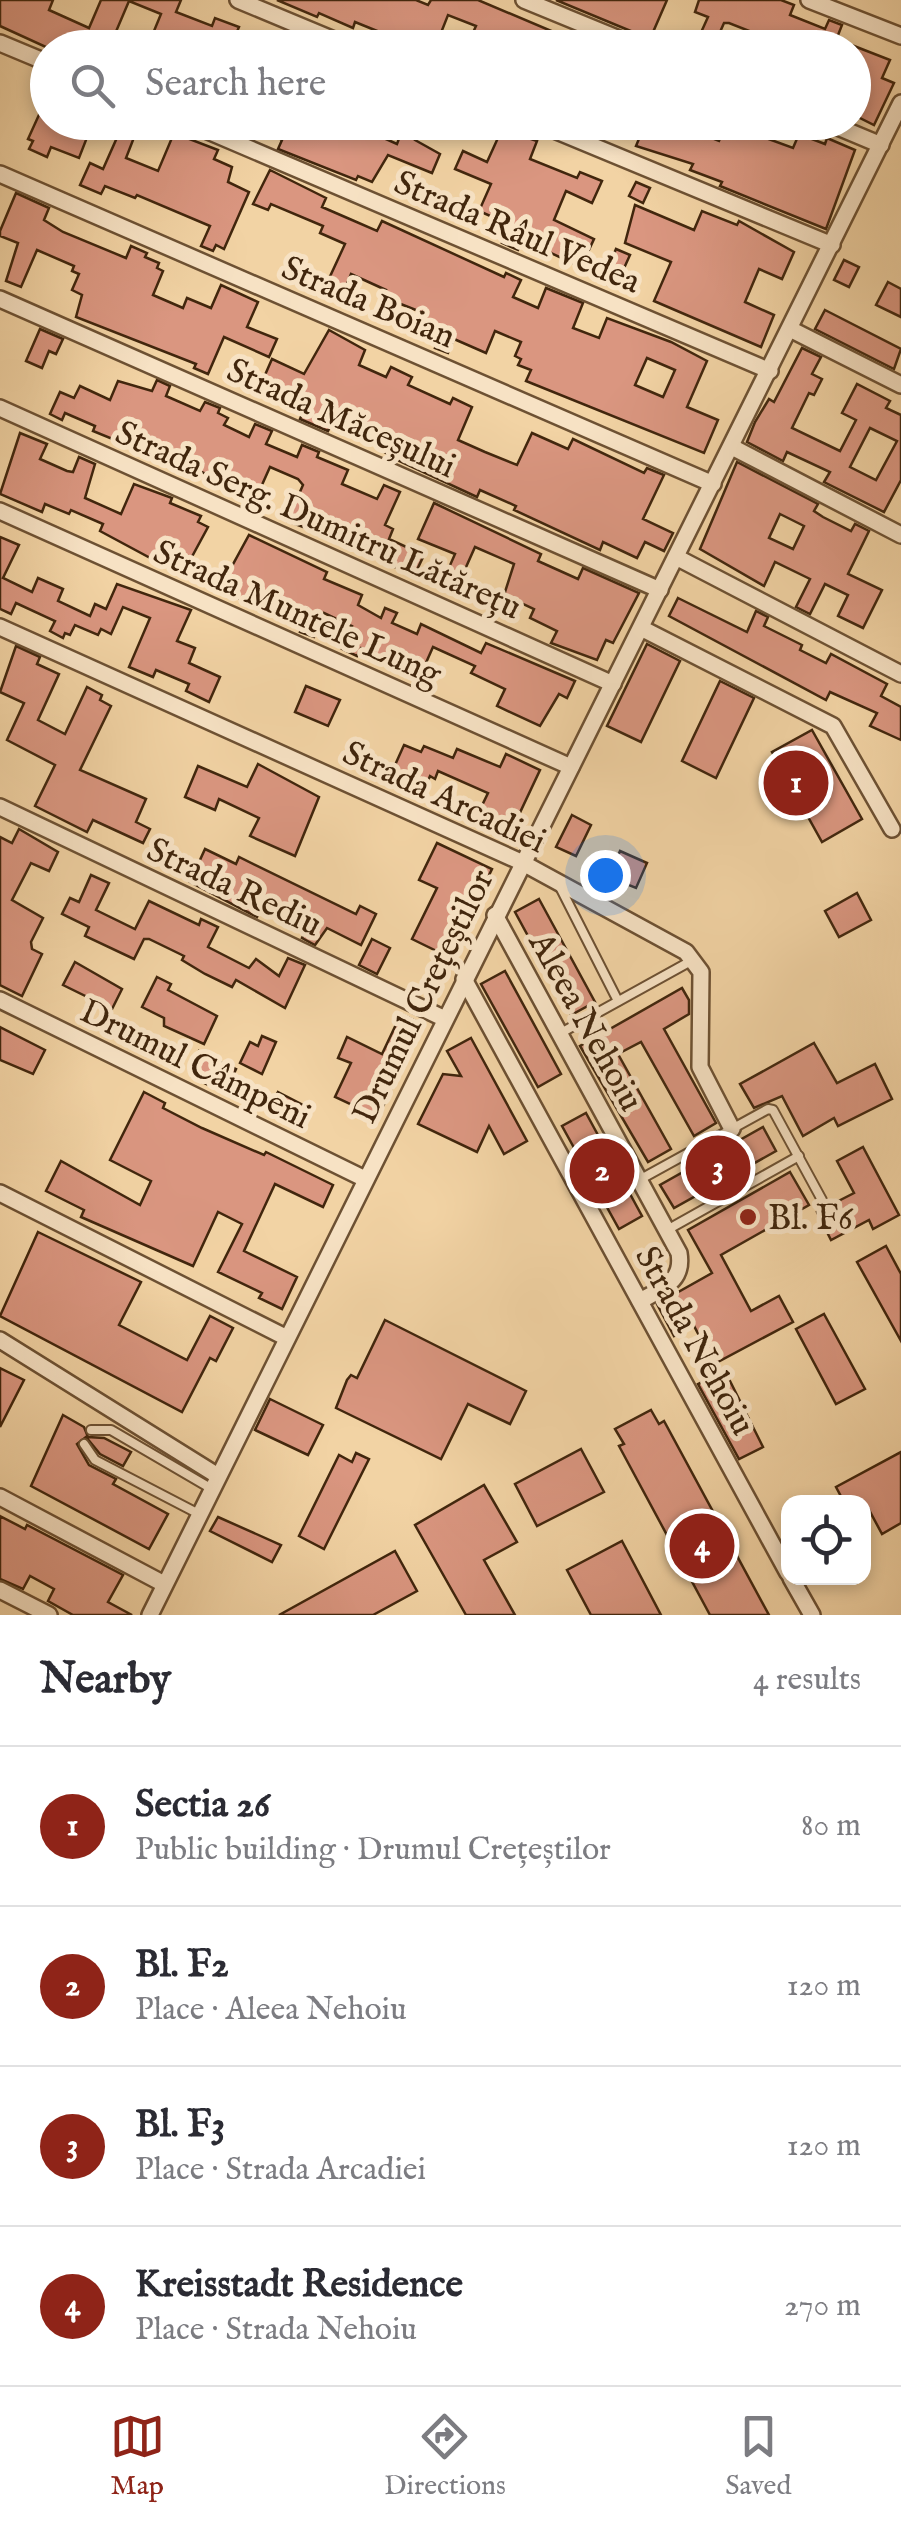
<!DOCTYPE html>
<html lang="en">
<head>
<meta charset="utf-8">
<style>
	:root { --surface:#fff; --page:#f7f7f7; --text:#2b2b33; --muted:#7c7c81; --line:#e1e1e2; --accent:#8f2418 }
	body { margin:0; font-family:"IM FELL English",serif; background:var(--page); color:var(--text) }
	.controls { position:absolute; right:30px; bottom:30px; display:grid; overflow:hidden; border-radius:20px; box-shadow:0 5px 15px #0003 }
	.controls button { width:90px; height:90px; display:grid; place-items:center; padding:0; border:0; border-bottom:2px solid var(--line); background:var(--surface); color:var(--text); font:50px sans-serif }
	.you { position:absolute; left:605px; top:875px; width:35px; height:35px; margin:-25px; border:8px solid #fff; border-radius:50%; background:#1a73e8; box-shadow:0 0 0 15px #1a73e833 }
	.badge { display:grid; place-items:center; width:65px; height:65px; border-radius:50%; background:var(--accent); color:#fff; font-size:32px; font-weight:700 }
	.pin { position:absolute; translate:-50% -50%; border:5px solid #fff; box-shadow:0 2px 10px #0006 }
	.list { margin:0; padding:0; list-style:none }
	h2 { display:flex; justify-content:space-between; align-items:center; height:130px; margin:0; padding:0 40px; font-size:42px }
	h2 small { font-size:32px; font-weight:400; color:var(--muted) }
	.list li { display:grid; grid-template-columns:65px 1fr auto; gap:30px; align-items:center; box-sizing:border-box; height:160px; padding:0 40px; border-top:2px solid var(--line) }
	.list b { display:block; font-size:38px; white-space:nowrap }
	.list p { margin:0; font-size:32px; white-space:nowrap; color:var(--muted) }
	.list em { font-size:32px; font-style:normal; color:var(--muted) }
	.icon { flex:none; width:55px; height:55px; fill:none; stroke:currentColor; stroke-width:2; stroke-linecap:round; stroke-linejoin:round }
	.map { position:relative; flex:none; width:901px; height:1615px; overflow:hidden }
	.search { position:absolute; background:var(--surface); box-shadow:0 5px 15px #0003; left:30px; right:30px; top:30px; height:110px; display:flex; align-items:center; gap:25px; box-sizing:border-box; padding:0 35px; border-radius:55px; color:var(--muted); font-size:38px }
	.sheet { height:770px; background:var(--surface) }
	nav { display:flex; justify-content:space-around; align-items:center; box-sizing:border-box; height:140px; border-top:2px solid var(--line); background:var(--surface); font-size:28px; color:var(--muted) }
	nav a { display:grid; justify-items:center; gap:5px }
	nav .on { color:var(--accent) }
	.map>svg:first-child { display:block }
</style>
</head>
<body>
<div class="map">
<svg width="901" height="1615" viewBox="0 0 901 1615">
	<rect width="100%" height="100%" fill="#f2d3a4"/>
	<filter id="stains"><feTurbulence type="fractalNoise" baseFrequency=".002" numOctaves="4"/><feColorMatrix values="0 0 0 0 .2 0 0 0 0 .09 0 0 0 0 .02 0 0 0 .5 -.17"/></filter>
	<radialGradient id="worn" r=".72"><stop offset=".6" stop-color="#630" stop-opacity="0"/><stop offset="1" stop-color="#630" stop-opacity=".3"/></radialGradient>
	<!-- building -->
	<g fill="#da9680" stroke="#41260d" stroke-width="2.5" fill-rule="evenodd">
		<polygon points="0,0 53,0 49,10 89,28 101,0 181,0 176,12 212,26 215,18 239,27 230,48 199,48 184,42 183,48 147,48 161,14 129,1 109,48 48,48 0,26"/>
		<polygon points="277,0 416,0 428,5 431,0 478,0 589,47 466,48 476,26 448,15 435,48 419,48 355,22 353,28 319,13 317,17"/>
		<polygon points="556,0 667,0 650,39"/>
		<polygon points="699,0 781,0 794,5 790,15 825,29 829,20 842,25 833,48 758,48 762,36 729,23 724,23 713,48 694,48 708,17 695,12"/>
		<polygon points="854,46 890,60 882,78 894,83 874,125 854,115"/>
		<polygon points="48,95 48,122 93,122 79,158 51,147 47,157 29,149 33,141 28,139"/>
		<polygon points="95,122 140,122 126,158 158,171 174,133 218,150 214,159 232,167 228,182 249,192 224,249 216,245 213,251 201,246 210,226 137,195 135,198 105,186 101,194 80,185 90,163 103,169 119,133"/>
		<polygon points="275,122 372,122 368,131 397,144 405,122 422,122 415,140 440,154 432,173 388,155 372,182 358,176 356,180 278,149 282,140 270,134"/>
		<polygon points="646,122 698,122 694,131 719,141 727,122 769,122 763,137 793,148 799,134 825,144 827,138 855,150 826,229 720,186 722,182 690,170 693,164 636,146"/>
		<polygon points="502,129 537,141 530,159 577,178 580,172 602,181 592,203 566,191 554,220 594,239 581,267 523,240 518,250 502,243 511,225 479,211 491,184 455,169 463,151 487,162"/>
		<path d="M270,170L326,198L322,207L352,220L377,231L382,221L504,277L506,273L521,280L513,297L538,308L546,288L583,303L573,328L599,338L607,318L671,342L707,361L687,407L718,420L704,453L526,381L531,370L518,365L521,359L515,356L521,342L495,331L486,353L454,339L448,353L435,348L442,331L422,323L426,314L383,297L386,290L351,274L344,291L327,283L345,244L320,233L323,226L271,204L268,210L253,204ZM647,358L675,370L663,397L635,385Z"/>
		<polygon points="636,182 650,188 643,203 629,196"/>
		<polygon points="16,193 49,208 44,220 63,232 126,258 131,246 147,253 145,257 159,263 157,268 163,271 153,295 183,308 187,298 211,308 221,285 258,302 247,327 277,339 269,357 224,337 208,374 194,368 196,364 76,317 82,295 72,290 79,274 72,271 74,266 37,250 21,287 6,281 18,243 0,236 0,231"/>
		<polygon points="635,205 694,230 702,211 737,225 739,221 794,252 782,279 759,269 745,302 774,315 761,347 654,301 671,262 625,243"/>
		<polygon points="616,249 630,255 615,288 602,282"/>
		<polygon points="844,260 859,267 849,287 834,280"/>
		<polygon points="888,282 901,289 901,317 876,305"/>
		<polygon points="825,310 901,349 894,369 815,329"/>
		<polygon points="40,329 63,339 56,354 49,351 42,368 26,361"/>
		<polygon points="329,330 365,350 359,365 386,377 391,367 412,377 408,385 450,404 453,398 472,407 458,440 485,452 517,465 532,433 568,449 573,439 644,473 647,468 664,475 643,519 673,533 664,551 645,542 637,558 603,542 600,550 514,510 516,506 480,490 477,497 397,460 381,450 383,443 356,431 361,421 337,411 328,431 300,419 305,407 258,391 272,359 304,374"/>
		<path d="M802,348L821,357L812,374L822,379L814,395L809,393L792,428L840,451L856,420L842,413L857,384L890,401L886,408L901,415V480L884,512L824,482L830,472L787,452L783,461L747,442L755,422L769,399L774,402ZM870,428L897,441L876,480L850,467Z"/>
		<polygon points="157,380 170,386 166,396 200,411 205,402 220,408 218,413 228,418 224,425 249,437 255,424 272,431 266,444 297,457 302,445 319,452 317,457 348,470 342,484 377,499 384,485 400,492 385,525 393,529 389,539 424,555 414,576 384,562 388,554 342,533 338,540 287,521 303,485 298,479 270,467 257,496 176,461 178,456 153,445 149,454 93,431 95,426 65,413 62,420 50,414 60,392 74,398 80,386 110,400 118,381 152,391"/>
		<polygon points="20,433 47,444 40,459 67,471 73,472 79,457 95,464 85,498 121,514 134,484 172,498 170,503 201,516 198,522 208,527 182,575 100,531 103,524 71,510 69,514 45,504 42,512 0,494"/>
		<path d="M737,462L818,504L814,511L823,517L851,531L855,524L869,531L848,574L882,590L863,628L838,616L848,595L825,584L810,614L796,607L810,579L775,562L764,586L700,549ZM780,514L804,526L793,549L769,538Z"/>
		<polygon points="434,503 541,554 538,561 578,579 583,568 639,593 613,643 606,640 597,660 551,643 557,631 530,618 534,609 504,595 514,564 475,547 454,594 440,588 455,554 418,539"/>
		<polygon points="249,535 327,572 324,579 362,595 358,605 381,618 385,608 397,613 392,623 417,634 421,624 481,653 486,643 575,681 567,698 559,694 540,726 497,706 505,689 471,673 475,666 433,647 421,674 361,648 357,656 342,649 352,626 324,613 314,637 300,632 306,617 266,600 262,609 219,590"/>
		<polygon points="0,537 19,545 3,578 32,592 38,578 63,589 58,601 90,616 95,604 106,609 117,584 191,610 177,641 195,648 189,663 220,677 209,702 186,691 189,684 156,670 153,677 129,667 150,618 123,607 111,634 101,629 98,635 75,625 70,635 65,633 63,638 50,631 55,621 16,603 11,614 0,609"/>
		<polygon points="678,598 747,632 756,611 768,617 764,626 802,645 800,650 826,663 831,654 887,684 881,696 901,707 901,740 870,726 877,713 830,692 826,700 669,616"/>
		<polygon points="647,644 680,661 641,742 607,726"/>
		<polygon points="16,646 40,657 37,664 59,674 38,720 65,734 87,687 102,695 100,700 111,706 80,770 146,799 136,822 150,829 143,843 93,820 87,832 35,806 55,765 7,740 24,703 0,692"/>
		<polygon points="720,681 754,698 716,778 682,761"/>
		<polygon points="306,686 340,700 328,726 295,712"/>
		<polygon points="812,730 862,819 822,842 772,752"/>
		<polygon points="404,745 421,752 424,746 453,758 457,749 500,767 506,754 540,770 508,838 474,822 488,793 438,771 435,779 430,776 420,800 387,783"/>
		<polygon points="258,764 319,797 295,856 250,836 259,818 219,799 215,810 185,797 198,766 247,787"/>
		<polygon points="572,815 591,825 576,856 556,847"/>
		<polygon points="19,829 58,852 49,871 31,863 12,900 43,918 31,942 32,949 42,954 22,996 0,985 0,837 12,843"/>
		<polygon points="437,843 492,869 449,957 412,939 437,888 419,880"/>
		<polygon points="205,849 236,864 239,857 356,914 360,906 376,914 361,945 327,928 315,945 302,938 308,926 262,906 257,917 190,882"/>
		<polygon points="620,851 647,863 636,888 609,877"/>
		<polygon points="91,875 109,883 96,910 135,929 149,901 199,925 201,919 218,927 208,947 249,968 256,959 279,976 288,958 305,965 285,1008 236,980 232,987 205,974 182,960 184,956 149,939 144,939 134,959 85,936 89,927 62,914 70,898 79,902"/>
		<polygon points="857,893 871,920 839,937 825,911"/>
		<polygon points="539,899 595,1002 571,1015 515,912"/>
		<polygon points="372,939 390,948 377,974 359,965"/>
		<polygon points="75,962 122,989 112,1009 63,985"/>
		<polygon points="505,971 561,1074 538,1087 481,984"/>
		<polygon points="157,977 171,984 168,990 217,1016 204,1044 164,1026 164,1018 142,1007"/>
		<polygon points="682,988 689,1000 689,1014 664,1029 716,1123 694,1136 641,1042 618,1054 671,1149 648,1162 580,1046"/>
		<polygon points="401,1014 422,1024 378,1117 335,1097 351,1063 338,1058 347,1037 382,1054"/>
		<polygon points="0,1027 45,1050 33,1074 0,1060"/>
		<polygon points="262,1036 276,1042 262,1074 240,1063 250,1042 258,1046"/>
		<polygon points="471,1038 527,1141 504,1154 489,1126 477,1152 418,1124 443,1074 461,1076 447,1051"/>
		<polygon points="814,1043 837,1083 875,1064 892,1099 838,1126 834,1118 803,1136 782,1096 754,1108 740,1084"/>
		<polygon points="199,1051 236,1069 225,1093 192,1077"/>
		<polygon points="144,1092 165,1103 163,1108 202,1128 264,1155 266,1152 333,1185 323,1207 275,1184 244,1251 297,1277 282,1309 259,1298 262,1293 218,1272 242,1224 218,1212 193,1266 81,1217 84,1210 46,1191 61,1161 140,1205 151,1181 110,1160"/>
		<polygon points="278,1092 307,1107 298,1124 269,1109"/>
		<polygon points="586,1113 642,1216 619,1229 562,1126"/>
		<polygon points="763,1127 776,1151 674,1208 660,1185"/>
		<polygon points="863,1147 899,1215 873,1229 869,1220 831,1240 817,1212 854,1193 837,1161"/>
		<polygon points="790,1172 809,1205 721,1255 751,1311 779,1296 793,1322 714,1364 694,1326 674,1336 657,1304 712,1273 688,1230"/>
		<polygon points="38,1232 141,1282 119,1325 187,1360 210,1316 233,1328 216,1361 210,1358 182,1412 0,1316"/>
		<polygon points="886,1246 901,1274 901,1341 857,1262"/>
		<polygon points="824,1314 865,1389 836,1404 796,1329"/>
		<polygon points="385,1320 526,1391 510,1424 468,1404 441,1459 336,1408 347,1380 351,1375 357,1378"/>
		<polygon points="0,1368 24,1380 0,1427"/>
		<polygon points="725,1371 763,1447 739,1459 698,1384"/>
		<polygon points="270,1399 323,1425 308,1455 255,1430"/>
		<polygon points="651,1410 659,1424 664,1421 769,1615 710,1615 619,1446 624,1444 615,1429"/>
		<polygon points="63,1415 84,1427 88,1437 104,1438 131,1452 123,1466 100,1454 86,1437 77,1444 89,1465 116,1479 113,1484 168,1514 149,1549 31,1486"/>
		<polygon points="581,1449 604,1492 537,1526 515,1484"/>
		<polygon points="901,1452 901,1523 882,1534 868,1508 864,1510 864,1502 844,1502 836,1487"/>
		<polygon points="356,1453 369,1459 324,1549 299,1536 339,1455 352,1462"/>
		<polygon points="484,1485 517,1542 484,1560 515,1615 466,1615 415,1525"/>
		<polygon points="0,1516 25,1529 27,1525 123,1575 108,1602 132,1615 73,1615 48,1601 54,1589 30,1576 23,1589 0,1579"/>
		<polygon points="218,1517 281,1545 272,1562 210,1531"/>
		<polygon points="622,1541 661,1615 591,1615 567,1570"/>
		<polygon points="395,1551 417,1591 373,1615 279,1615"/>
	</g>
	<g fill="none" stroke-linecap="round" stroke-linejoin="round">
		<defs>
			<g id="lane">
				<polyline points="559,885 618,1001"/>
				<polyline points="559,1034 691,961"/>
				<polyline points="639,1180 768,1109 773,1110 822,1200"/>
				<polyline points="667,1230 799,1156"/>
				<polyline points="91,1430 111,1430 212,1489"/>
				<polyline points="84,1444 95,1460 199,1514"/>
			</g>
			<g id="street">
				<polyline points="238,0 353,48"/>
				<polyline points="524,0 641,48"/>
				<polyline points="809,0 901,36"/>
				<polyline points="0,43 48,63"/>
				<polyline points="187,122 770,371"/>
				<polyline points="535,122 832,245"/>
				<polyline points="826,122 881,145"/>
				<polyline points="0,174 713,484"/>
				<polyline points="0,299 660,590"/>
				<polyline points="790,329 901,385"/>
				<polyline points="0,408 613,684"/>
				<polyline points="732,447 901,535"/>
				<polyline points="0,511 571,767"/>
				<polyline points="676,557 901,674"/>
				<polyline points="0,627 521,862 686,952 701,972 700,1067 732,1129"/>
				<polyline points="641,628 833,726 892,829"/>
				<polyline points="0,807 443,1018"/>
				<path d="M495,915L679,1253C684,1282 662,1288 640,1301"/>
				<polyline points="464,979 788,1573"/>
				<polyline points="0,1000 365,1179"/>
				<polyline points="0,1193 287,1338"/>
				<polyline points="0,1340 218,1476"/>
				<polyline points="0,1497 164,1584"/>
				<polyline points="791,1578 812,1615"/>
				<polyline points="0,1590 49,1615"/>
				<polyline points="150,1615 901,103"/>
			</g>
		</defs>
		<!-- lane casing -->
		<use href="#lane" stroke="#6d5133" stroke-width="12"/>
		<!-- street casing -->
		<use href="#street" stroke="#6d5133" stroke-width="20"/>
		<!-- lane -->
		<use href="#lane" stroke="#f7e2c4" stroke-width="8"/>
		<!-- street -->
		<use href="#street" stroke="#f7e2c4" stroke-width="15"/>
	</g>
	<!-- markers -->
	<circle fill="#8f2418" stroke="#f7e2c4" stroke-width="4" cx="748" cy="1217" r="10"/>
	<g text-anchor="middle" stroke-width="10" stroke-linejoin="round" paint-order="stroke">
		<!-- street labels -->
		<g font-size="35" fill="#41260d" stroke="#f7e2c4">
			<text transform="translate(518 231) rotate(23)" y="12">Strada Râul Vedea</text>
			<text transform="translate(369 301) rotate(23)" y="12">Strada Boian</text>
			<text transform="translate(342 417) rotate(24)" y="12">Strada Măceșului</text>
			<text transform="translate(319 519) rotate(24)" y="12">Strada Serg. Dumitru Lătărețu</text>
			<text transform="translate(298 612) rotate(24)" y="12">Strada Muntele Lung</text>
			<text transform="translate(445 796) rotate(25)" y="12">Strada Arcadiei</text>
			<text transform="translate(235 886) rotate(25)" y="12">Strada Rediu</text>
			<text transform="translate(422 996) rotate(-64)" y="12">Drumul Crețeștilor</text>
			<text transform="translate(587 1021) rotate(61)" y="12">Aleea Nehoiu</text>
			<text transform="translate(196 1063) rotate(26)" y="12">Drumul Câmpeni</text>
			<text transform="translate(696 1340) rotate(61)" y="12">Strada Nehoiu</text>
		</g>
		<!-- poi labels -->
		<g font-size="35" fill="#41260d" stroke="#f7e2c4" text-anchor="start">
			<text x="768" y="1229">Bl. F6</text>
		</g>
	</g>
	<rect width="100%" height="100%" filter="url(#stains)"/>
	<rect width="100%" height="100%" fill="url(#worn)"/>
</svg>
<div class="controls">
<button><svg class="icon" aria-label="locate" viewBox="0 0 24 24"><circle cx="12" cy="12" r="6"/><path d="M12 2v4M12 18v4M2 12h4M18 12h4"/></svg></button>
</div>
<div class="you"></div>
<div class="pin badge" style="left:796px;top:783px">1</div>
<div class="pin badge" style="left:602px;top:1171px">2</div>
<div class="pin badge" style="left:718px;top:1168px">3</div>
<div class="pin badge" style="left:702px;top:1546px">4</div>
<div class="search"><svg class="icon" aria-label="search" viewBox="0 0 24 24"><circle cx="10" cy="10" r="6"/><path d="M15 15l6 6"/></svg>Search here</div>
</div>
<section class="sheet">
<h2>Nearby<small>4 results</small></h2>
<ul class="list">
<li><span class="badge">1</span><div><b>Sectia 26</b><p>Public building · Drumul Crețeștilor</p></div><em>80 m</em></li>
<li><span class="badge">2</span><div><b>Bl. F2</b><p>Place · Aleea Nehoiu</p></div><em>120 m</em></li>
<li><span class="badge">3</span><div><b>Bl. F3</b><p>Place · Strada Arcadiei</p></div><em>120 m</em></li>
<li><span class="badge">4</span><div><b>Kreisstadt Residence</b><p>Place · Strada Nehoiu</p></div><em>270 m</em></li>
</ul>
</section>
<nav>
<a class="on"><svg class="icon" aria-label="map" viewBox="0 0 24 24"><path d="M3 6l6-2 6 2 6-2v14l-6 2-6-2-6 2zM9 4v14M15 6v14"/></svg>Map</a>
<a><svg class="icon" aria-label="directions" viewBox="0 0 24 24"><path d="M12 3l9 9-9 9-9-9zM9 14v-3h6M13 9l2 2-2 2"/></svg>Directions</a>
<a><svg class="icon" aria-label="saved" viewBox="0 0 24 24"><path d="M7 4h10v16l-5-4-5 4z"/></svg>Saved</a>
</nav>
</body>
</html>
